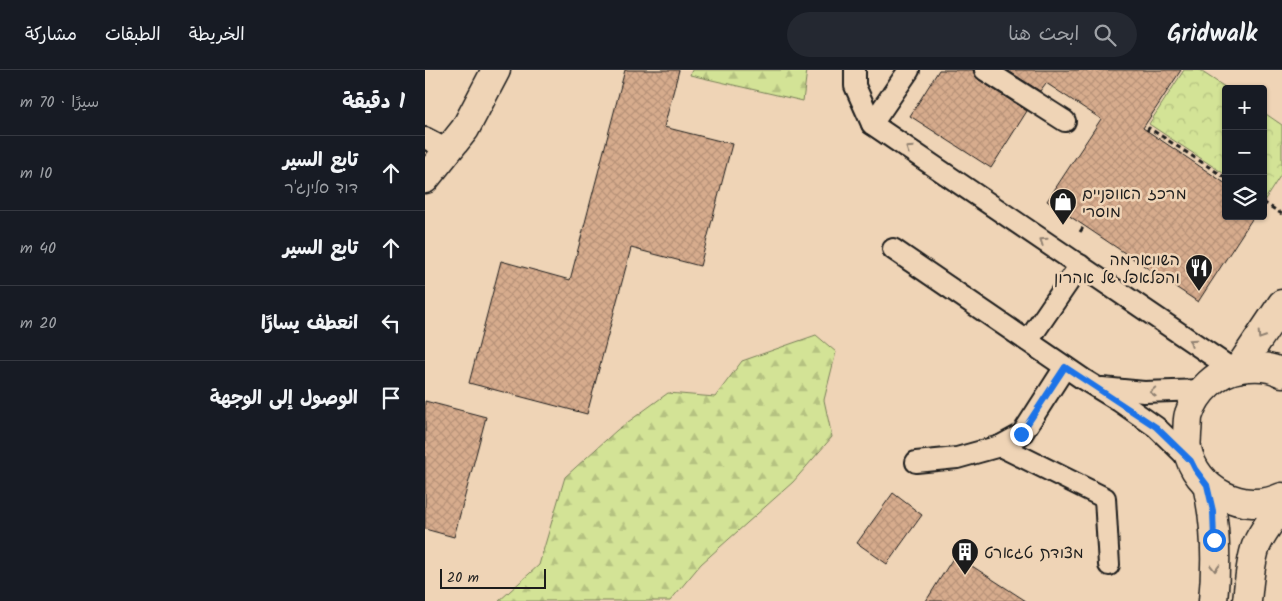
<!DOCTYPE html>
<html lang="ar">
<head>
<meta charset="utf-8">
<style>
	:root { --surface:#171b24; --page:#242831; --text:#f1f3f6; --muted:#9ea1a6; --line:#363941 }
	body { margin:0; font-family:Kalam,"Playpen Sans Arabic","Playpen Sans Hebrew",sans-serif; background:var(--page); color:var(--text); direction:rtl }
	.controls { position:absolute; right:15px; top:15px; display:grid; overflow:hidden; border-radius:5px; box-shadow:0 1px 4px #0004 }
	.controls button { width:45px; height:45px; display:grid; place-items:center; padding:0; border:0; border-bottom:1px solid var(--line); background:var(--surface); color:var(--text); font:25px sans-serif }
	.scale { position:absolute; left:15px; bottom:12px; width:106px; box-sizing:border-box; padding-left:5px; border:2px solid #1c1c1c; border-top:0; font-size:14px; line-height:18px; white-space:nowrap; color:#1c1c1c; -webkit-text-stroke:4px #efd4b6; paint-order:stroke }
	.stop { position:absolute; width:15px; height:15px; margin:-11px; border:4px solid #1a73e8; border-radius:50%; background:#fff }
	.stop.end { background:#1a73e8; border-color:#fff; box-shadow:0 1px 5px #0008 }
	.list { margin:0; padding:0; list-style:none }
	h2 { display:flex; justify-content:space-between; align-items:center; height:65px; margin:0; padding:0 20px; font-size:21px }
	h2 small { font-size:16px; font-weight:400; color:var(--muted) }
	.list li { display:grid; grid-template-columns:32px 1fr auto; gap:15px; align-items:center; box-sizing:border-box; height:75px; padding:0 20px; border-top:1px solid var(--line) }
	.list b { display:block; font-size:19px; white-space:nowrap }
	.list p { margin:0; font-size:16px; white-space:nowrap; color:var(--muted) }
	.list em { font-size:16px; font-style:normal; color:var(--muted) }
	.icon { flex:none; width:28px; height:28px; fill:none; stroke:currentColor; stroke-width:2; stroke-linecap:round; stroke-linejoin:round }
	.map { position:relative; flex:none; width:857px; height:531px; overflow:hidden; direction:ltr }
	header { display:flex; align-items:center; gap:30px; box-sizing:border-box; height:70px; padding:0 25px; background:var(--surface); border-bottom:1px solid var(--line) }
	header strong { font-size:24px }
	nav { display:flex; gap:28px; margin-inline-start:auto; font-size:18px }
	.search { width:350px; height:45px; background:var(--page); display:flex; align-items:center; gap:12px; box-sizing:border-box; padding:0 18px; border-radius:28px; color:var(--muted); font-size:19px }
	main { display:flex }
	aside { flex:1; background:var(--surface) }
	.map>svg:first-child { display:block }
</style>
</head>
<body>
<header>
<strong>Gridwalk</strong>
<div class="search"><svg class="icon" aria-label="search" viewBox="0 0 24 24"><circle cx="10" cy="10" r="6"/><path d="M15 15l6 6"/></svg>ابحث هنا</div>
<nav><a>الخريطة</a><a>الطبقات</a><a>مشاركة</a></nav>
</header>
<main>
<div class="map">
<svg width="857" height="531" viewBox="0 0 857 531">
	<defs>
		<pattern id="forest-firs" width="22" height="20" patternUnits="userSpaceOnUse" patternTransform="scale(1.25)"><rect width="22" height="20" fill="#d3e396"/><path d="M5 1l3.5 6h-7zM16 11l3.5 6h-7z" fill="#b5c281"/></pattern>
		<pattern id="park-crowns" width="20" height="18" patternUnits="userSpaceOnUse" patternTransform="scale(1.25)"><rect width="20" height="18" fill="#d3e396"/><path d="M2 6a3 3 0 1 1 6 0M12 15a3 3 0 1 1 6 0" fill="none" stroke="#b5c281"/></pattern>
		<pattern id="building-cross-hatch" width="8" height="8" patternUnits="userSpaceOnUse" patternTransform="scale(1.25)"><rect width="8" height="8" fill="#d7ac8d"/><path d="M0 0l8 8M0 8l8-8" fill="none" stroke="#b89379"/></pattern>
	</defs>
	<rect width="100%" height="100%" fill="#efd4b6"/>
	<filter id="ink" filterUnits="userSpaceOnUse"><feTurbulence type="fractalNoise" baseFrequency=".02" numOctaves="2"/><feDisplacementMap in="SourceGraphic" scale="10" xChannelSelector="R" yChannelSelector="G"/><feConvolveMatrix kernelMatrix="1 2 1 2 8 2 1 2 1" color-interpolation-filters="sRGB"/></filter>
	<g filter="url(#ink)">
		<!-- forest -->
		<g fill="url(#forest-firs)" stroke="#788059">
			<polygon points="267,0 382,0 378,31 265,5"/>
			<polygon points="391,265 411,282 399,330 407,367 368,412 276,494 245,531 74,531 114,495 140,407 192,360 243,323 290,327 317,291"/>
		</g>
		<!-- park -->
		<g fill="url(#park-crowns)" stroke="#788059">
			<polygon points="759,0 774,0 803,19 801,19 801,105 724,54"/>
			<polygon points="838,42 857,55 857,103 839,131"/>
		</g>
		<!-- building -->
		<g fill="url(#building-cross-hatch)" stroke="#1c1c1c">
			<polygon points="200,0 254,0 239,57 307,74 275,196 206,178 162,344 44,313 76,191 145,210"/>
			<polygon points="514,0 548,0 550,6 554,10 602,41 566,98 485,46"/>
			<polygon points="582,0 756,0 718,58 801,114 801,146 829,146 773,232 622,131 676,49 621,13 615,21"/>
			<polygon points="0,331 61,347 29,467 0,459"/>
			<polygon points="468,423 497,445 462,494 432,473"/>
			<polygon points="530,485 601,531 501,531"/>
		</g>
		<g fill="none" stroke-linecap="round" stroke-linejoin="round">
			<defs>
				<g id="service">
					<polyline points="430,0 430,16 447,54 807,299"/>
					<polyline points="560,0 640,51"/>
					<polyline points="447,54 484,0"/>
					<polyline points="0,68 23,80"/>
					<polyline points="468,179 658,309 694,331 731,357 766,391"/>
					<polyline points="603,271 655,195"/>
					<polyline points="677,318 719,322 777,320"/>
					<polyline points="575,376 680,428 684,495"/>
					<polyline points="491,392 532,388 575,376 597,364 640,297"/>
				</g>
				<polyline id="minor" points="0,109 40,59 71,0"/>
				<g id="tertiary">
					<polyline points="814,298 857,234"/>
					<path d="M857,303C845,296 829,296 816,298C792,301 771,322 764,344C762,349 763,357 762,363C762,368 761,374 762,378C770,421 819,445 857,427"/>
					<path d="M782,415C791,453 792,492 788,531"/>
					<path d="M822,531C824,513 825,493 831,476C837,462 848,448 857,436"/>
				</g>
			</defs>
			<!-- service casing -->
			<use href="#service" stroke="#1c1c1c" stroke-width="24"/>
			<!-- minor casing -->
			<use href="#minor" stroke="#1c1c1c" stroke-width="31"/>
			<!-- tertiary casing -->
			<use href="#tertiary" stroke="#1c1c1c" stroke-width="31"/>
			<!-- path -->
			<g stroke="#1c1c1c" stroke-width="3" stroke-dasharray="5 4" stroke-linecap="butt">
				<polyline points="722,61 724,58 801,108"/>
				<polyline points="838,132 857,144"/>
				<polyline points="655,162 659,156"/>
			</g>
			<!-- service -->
			<use href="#service" stroke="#efd4b6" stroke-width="20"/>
			<!-- minor -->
			<use href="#minor" stroke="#efd4b6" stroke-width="28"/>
			<!-- tertiary -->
			<use href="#tertiary" stroke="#efd4b6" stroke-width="28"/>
		</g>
		<!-- one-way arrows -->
		<defs><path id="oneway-chevron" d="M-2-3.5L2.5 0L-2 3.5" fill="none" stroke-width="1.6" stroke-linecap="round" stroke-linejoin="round" transform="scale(1.25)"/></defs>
		<g stroke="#908171">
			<use href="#oneway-chevron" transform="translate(484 79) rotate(-146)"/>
			<use href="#oneway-chevron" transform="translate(618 171) rotate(-146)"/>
			<use href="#oneway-chevron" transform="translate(836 266) rotate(123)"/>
			<use href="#oneway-chevron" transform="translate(767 272) rotate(-146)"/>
			<use href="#oneway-chevron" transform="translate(728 322) rotate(177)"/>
			<use href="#oneway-chevron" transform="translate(790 498) rotate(89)"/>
		</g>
	</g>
	<g fill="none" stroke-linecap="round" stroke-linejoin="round" filter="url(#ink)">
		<!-- route -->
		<polyline stroke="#1a73e8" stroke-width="6" points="596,364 640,297 731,357 766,391 770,399 782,415 788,441 789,470"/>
	</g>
	<!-- icons -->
	<defs>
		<symbol id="shop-pin" viewBox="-11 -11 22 30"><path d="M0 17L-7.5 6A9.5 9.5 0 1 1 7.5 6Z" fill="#1c1c1c" stroke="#efd4b6"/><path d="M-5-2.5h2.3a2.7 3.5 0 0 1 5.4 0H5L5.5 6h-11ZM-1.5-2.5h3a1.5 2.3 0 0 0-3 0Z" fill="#fff"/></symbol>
		<symbol id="restaurant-pin" viewBox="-11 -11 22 30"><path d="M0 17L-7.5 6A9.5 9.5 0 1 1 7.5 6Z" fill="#1c1c1c" stroke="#efd4b6"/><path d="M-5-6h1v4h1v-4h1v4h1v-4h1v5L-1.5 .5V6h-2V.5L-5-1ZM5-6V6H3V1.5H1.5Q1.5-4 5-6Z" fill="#fff"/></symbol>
		<symbol id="building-pin" viewBox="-11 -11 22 30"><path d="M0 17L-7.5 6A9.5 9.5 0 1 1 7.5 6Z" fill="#1c1c1c" stroke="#efd4b6"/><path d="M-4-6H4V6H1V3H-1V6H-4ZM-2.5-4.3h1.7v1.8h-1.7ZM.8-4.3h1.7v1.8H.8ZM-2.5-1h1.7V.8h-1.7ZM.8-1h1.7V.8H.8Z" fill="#fff"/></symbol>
	</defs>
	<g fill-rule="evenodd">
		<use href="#shop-pin" x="622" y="116" width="32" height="43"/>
		<use href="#restaurant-pin" x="758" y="182" width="32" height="43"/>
		<use href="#building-pin" x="524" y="466" width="32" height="43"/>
	</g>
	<g text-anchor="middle" stroke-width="5" stroke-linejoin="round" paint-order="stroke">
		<!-- poi labels -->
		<g font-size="16" fill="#1c1c1c" stroke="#efd4b6" text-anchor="start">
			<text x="657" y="129">מרכז האופניים<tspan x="657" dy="18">מוסרי</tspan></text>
			<text x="755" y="195" text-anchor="end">השווארמה<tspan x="755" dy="18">והפלאפל של אהרון</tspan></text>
			<text x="559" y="488">מצודת טגארט</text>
		</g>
	</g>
</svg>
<div class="controls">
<button>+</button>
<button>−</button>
<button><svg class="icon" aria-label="layers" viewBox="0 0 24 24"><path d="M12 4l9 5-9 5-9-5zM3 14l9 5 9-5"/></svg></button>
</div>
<div class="scale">20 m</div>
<div class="stop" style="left:789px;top:470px"></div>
<div class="stop end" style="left:596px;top:364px"></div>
</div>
<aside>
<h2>1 دقيقة<small>سيرًا · 70 m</small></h2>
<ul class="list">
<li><svg class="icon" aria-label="ahead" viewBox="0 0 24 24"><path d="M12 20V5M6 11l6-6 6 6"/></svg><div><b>تابع السير</b><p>דוד סלינג'ר</p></div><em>10 m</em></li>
<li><svg class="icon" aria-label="ahead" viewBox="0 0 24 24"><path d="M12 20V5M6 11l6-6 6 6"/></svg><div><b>تابع السير</b></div><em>40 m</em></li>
<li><svg class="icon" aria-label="left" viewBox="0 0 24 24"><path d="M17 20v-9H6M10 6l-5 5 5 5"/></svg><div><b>انعطف يسارًا</b></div><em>20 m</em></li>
<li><svg class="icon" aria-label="arrive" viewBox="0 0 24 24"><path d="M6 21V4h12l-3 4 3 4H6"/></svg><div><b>الوصول إلى الوجهة</b></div></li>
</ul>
</aside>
</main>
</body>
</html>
